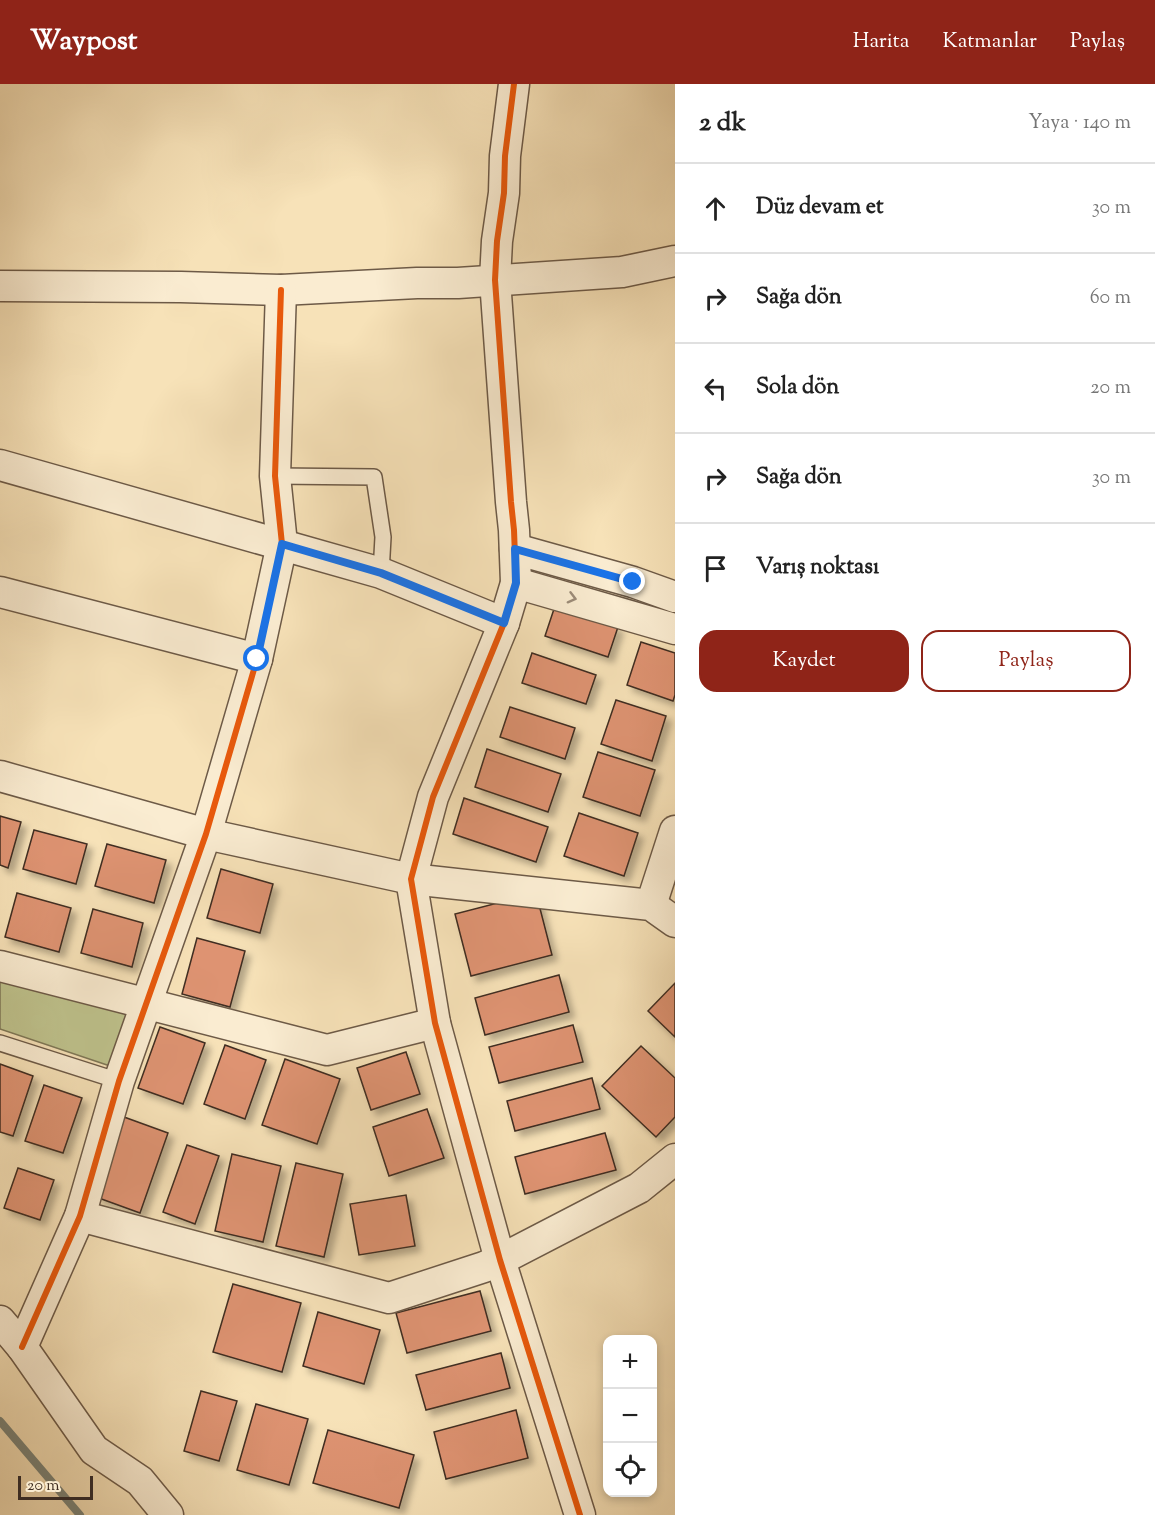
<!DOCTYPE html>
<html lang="tr">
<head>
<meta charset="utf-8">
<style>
	:root { --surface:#fff; --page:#f2f2f2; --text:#222; --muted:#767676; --line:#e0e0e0; --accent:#8f2418 }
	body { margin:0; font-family:"Sorts Mill Goudy",serif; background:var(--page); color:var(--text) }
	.controls { position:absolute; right:18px; bottom:18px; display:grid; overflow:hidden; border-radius:12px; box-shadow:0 3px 9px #0003 }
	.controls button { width:54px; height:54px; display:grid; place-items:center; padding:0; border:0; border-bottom:2px solid var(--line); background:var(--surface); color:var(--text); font:30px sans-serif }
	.scale { position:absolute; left:18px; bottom:15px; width:75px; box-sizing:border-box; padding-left:6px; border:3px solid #3f2d21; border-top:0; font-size:16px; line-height:21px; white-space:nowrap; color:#3f2d21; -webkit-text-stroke:4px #faecd1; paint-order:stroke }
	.stop { position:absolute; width:18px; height:18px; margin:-14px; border:4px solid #1a73e8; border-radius:50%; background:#fff }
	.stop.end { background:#1a73e8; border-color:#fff; box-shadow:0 2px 6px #0008 }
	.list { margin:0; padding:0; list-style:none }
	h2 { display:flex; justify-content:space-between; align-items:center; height:78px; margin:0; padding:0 24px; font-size:26px }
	h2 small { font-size:20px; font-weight:400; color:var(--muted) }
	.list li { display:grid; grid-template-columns:39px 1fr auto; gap:18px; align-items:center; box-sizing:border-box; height:90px; padding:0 24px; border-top:2px solid var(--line) }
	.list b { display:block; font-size:22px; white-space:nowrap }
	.list em { font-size:20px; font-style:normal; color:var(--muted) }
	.actions { display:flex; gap:12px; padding:18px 24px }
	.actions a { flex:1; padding:14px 0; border:2px solid var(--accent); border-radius:18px; text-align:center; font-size:21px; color:var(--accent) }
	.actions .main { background:var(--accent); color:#fff }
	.icon { flex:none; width:33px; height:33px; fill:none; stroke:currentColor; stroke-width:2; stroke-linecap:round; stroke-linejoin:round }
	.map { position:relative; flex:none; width:675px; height:1431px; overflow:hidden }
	header { display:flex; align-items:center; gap:36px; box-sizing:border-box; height:84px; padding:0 30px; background:var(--accent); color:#fff }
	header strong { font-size:28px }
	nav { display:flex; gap:33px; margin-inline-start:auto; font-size:21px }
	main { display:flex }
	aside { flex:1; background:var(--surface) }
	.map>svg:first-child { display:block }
</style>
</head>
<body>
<header>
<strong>Waypost</strong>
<nav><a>Harita</a><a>Katmanlar</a><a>Paylaş</a></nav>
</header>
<main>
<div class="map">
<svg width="675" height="1431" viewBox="0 0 675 1431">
	<defs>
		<filter id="shadow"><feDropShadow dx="5.5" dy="5.5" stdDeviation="3" flood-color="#0004"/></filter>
	</defs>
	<rect width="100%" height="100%" fill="#f7e2b8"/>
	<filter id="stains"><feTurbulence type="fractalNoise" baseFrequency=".00333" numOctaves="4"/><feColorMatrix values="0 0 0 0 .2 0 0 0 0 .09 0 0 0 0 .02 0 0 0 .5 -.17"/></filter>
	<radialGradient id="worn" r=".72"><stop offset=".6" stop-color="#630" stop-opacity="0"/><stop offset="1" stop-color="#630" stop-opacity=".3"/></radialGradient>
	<!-- green -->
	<polygon fill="#bfc38d" stroke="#7f7857" stroke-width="1.5" points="0,897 132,930 113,983 0,945"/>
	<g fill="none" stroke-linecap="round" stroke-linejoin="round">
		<!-- stream -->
		<polyline stroke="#788379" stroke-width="8" points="0,1337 80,1431"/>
	</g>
	<!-- building -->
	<g fill="#de9372" stroke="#3f2d21" stroke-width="1.5" filter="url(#shadow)">
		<polygon points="555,522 618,543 608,573 545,552"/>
		<polygon points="641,558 675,569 675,611 673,617 627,601"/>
		<polygon points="532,569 596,591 586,620 522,599"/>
		<polygon points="616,616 666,632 652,677 601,660"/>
		<polygon points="510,623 575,644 565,675 500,653"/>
		<polygon points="487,665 561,690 548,728 475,703"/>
		<polygon points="598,668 655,686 640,732 583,713"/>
		<polygon points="464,714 548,743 536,778 453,750"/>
		<polygon points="579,729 638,749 624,792 564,772"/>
		<polygon points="0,732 21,738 8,784 0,781"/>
		<polygon points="34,746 87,760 76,800 23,785"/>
		<polygon points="107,760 166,776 154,819 95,802"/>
		<polygon points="221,785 273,800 260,849 207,834"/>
		<polygon points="17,809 71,824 59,868 5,853"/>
		<polygon points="536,809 552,871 471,892 455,830"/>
		<polygon points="93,825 143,839 132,883 81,869"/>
		<polygon points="197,854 245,867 230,923 182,910"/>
		<polygon points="559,891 569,928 485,951 475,914"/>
		<polygon points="675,899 675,953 648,927"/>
		<polygon points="573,941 583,978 499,999 489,963"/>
		<polygon points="160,943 205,959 183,1020 138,1004"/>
		<polygon points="225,961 266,976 245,1035 204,1020"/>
		<polygon points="641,962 675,994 675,1033 656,1053 602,1002"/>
		<polygon points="406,968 420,1010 371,1026 357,984"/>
		<polygon points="285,975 340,995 317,1060 262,1041"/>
		<polygon points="0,980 33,992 13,1052 0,1048"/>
		<polygon points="592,994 600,1025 515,1047 507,1017"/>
		<polygon points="44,1001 82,1014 63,1069 25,1057"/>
		<polygon points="427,1025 444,1074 389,1092 373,1043"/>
		<polygon points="124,1033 168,1049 140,1129 96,1113"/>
		<polygon points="605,1049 616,1086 525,1110 515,1073"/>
		<polygon points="187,1061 219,1072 195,1140 163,1128"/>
		<polygon points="232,1070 281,1082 263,1158 215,1147"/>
		<polygon points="296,1079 343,1090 324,1173 276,1162"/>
		<polygon points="18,1084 54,1096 40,1136 4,1124"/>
		<polygon points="406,1111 415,1162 359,1171 350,1120"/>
		<polygon points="233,1200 301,1219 282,1288 213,1268"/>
		<polygon points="480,1207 491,1247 407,1269 396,1229"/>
		<polygon points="318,1228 380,1246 364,1300 303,1282"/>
		<polygon points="501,1269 510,1304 426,1326 416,1291"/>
		<polygon points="201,1307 237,1317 219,1377 184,1367"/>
		<polygon points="256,1320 308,1335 289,1401 237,1386"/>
		<polygon points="516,1326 528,1374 446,1395 434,1348"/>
		<polygon points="328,1346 414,1371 399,1424 313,1399"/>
	</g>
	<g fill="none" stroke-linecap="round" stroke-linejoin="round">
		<defs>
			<g id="lane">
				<polyline points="275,392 374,393 383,453 381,489"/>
				<polyline points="0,959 119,997"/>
			</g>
			<g id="street">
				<polyline points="514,0 505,72 504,109 497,157 495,196 511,418 514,446 516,499 504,539 433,713 411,795 435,939 500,1176 580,1431"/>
				<polyline points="0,202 181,203 281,206 417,199 458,199 622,188 675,177"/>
				<polyline points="0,381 381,489 504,539"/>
				<polyline points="515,465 633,498 675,513"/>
				<polyline points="516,499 675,545"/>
				<polyline points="0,508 257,575"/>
				<polyline points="0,692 206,750 411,795 651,821 675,838"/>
				<polyline points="651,821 675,747"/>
				<polyline points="0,882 327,966 435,939"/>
				<polyline points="80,1132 389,1214 484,1183 500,1176 639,1104 675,1075"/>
				<polyline points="0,1237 22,1263 94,1366 140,1397 168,1431"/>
				<polyline points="22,1263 80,1132 119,997 206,750 257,575 282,460 275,392 281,206"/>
			</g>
		</defs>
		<!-- lane casing -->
		<use href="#lane" stroke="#6d5a47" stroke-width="18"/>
		<!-- street casing -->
		<use href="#street" stroke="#6d5a47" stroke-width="33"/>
		<!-- lane -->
		<use href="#lane" stroke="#faecd1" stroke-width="15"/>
		<!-- street -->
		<use href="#street" stroke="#faecd1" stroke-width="30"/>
		<defs>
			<g id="cycleway">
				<polyline points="514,0 505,72 504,109 497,157 495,196 511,418 514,446 516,499 504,539 433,713 411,795 435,939 500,1176 580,1431"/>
				<polyline points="22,1263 80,1132 119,997 206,750 257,575 282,460 275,392 281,206"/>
			</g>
		</defs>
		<!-- cycleway casing -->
		<use href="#cycleway" stroke="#faecd1" stroke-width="10"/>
		<!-- cycleway -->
		<use href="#cycleway" stroke="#e8590c" stroke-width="6"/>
	</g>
	<!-- one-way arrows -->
	<defs><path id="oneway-chevron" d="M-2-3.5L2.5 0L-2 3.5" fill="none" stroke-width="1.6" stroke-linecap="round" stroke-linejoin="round" transform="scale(1.5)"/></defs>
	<use stroke="#9c8c79" href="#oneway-chevron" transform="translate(572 514) rotate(15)"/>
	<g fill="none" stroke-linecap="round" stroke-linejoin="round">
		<!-- route -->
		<polyline stroke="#1a73e8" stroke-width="8" points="257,575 282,460 381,489 504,539 516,499 515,465 633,498"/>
	</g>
	<rect width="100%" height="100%" filter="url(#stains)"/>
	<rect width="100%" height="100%" fill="url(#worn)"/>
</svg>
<div class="controls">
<button>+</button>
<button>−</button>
<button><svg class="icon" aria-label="locate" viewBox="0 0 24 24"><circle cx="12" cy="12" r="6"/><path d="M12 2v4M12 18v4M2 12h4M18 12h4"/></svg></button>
</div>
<div class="scale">20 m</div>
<div class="stop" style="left:257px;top:575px"></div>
<div class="stop end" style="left:633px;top:498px"></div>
</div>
<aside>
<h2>2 dk<small>Yaya · 140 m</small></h2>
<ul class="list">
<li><svg class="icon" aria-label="ahead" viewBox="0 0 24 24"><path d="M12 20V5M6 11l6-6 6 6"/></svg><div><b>Düz devam et</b></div><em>30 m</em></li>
<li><svg class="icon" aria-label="right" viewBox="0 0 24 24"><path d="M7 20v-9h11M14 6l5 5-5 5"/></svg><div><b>Sağa dön</b></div><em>60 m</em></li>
<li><svg class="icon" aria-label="left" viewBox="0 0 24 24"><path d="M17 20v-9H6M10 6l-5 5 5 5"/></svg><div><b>Sola dön</b></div><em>20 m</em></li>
<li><svg class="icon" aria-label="right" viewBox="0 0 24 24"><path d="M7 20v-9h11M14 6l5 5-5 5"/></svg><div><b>Sağa dön</b></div><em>30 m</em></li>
<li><svg class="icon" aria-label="arrive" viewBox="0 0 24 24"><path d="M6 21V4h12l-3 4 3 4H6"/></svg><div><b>Varış noktası</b></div></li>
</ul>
<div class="actions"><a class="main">Kaydet</a><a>Paylaş</a></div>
</aside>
</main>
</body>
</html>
